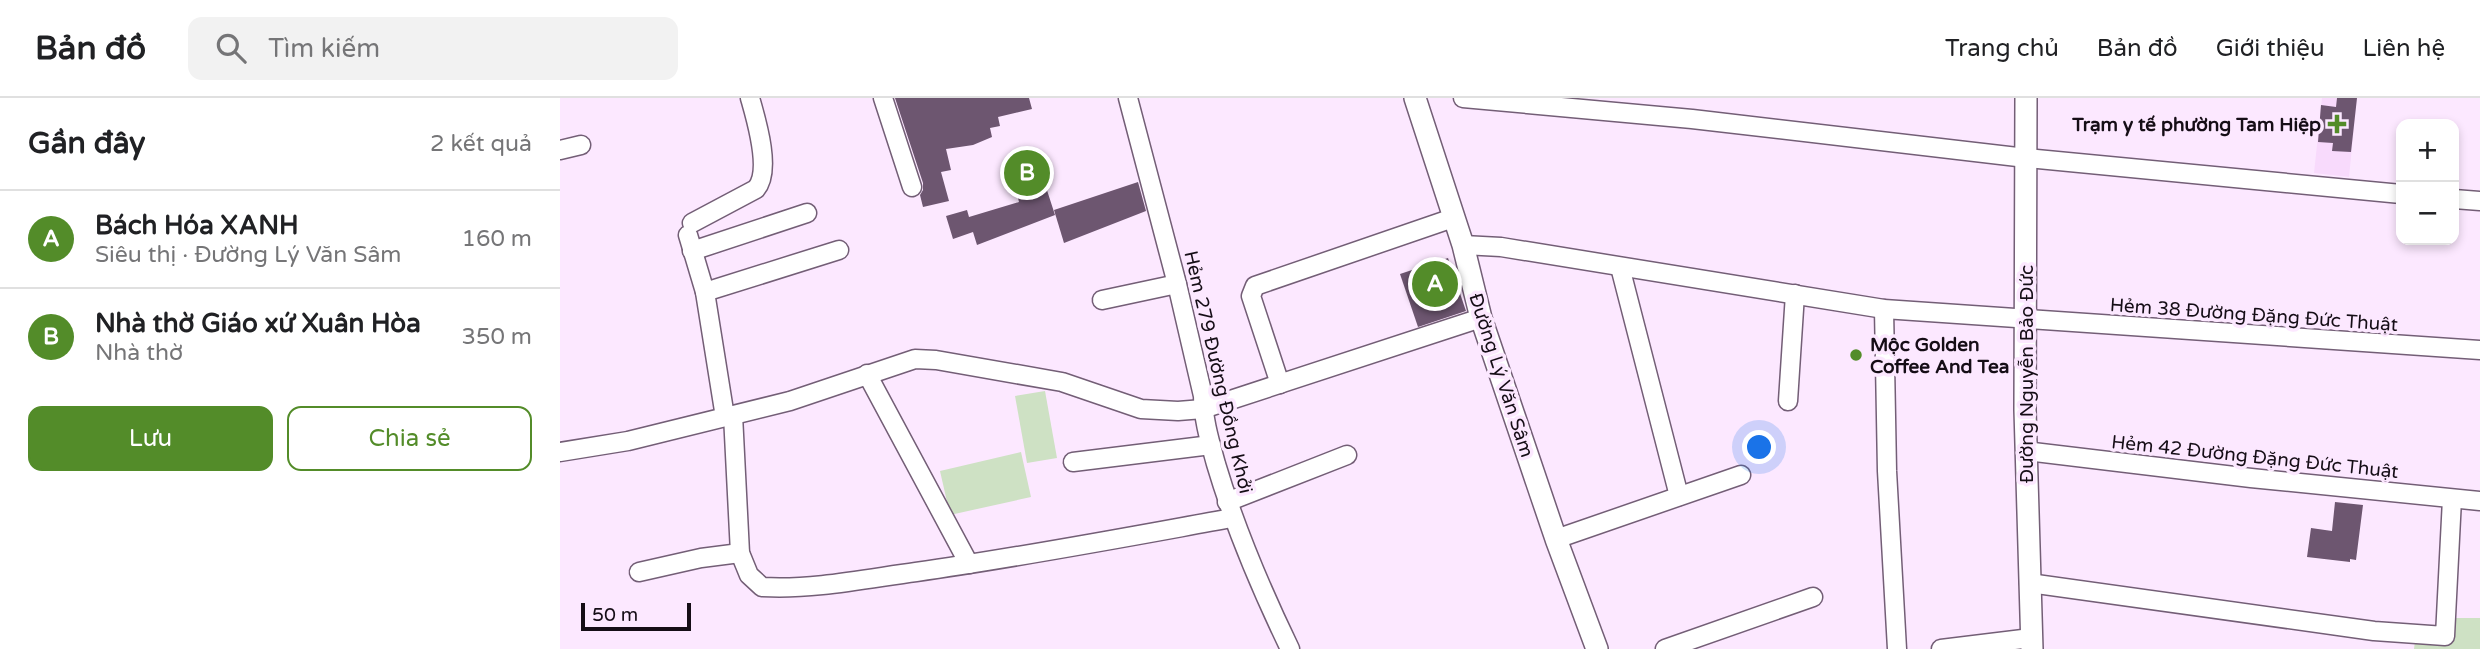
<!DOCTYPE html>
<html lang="vi">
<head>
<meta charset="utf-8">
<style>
	:root { --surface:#fff; --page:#f2f2f2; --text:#202124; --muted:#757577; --line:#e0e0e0; --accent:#538c29 }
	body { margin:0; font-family:"Varela Round",sans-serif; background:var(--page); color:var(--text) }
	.controls { position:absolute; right:21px; top:21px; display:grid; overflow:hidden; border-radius:14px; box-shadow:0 4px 10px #0003 }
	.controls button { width:63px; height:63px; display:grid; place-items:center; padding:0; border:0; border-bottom:2px solid var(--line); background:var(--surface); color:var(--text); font:35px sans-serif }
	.scale { position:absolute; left:21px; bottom:18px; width:110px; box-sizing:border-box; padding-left:7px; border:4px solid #150d16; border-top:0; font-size:19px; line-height:24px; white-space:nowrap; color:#150d16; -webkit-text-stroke:5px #fce8ff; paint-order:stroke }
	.you { position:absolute; left:1200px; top:350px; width:24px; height:24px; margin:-18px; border:5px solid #fff; border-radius:50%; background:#1a73e8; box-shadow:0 0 0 10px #1a73e833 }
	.badge { display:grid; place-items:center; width:46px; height:46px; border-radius:50%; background:var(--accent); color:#fff; font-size:23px; font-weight:700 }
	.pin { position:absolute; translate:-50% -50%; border:4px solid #fff; box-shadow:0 2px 7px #0006 }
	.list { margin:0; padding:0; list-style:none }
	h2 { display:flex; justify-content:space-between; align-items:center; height:91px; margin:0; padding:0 28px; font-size:30px }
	h2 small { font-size:23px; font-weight:400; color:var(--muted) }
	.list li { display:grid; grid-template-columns:46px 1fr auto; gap:21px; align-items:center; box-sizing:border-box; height:98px; padding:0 28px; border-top:2px solid var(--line) }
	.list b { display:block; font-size:26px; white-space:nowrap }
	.list p { margin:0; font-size:23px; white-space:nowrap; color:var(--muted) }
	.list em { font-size:23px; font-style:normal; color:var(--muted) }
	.actions { display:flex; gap:14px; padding:21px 28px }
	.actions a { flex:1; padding:16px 0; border:2px solid var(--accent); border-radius:14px; text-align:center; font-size:24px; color:var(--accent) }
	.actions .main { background:var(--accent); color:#fff }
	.icon { flex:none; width:38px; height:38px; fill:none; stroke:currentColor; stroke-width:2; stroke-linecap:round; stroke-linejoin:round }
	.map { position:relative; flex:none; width:1920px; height:551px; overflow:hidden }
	header { display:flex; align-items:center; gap:42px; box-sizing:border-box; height:98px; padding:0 35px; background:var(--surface); border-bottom:2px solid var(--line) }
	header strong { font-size:33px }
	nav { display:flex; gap:38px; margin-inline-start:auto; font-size:24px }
	.search { width:490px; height:63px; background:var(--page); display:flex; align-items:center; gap:18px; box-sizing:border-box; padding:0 24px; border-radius:14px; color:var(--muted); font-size:26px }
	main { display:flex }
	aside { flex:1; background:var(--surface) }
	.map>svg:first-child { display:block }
</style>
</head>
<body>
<header>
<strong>Bản đồ</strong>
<div class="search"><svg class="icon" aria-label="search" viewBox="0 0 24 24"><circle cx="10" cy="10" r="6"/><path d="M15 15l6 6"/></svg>Tìm kiếm</div>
<nav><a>Trang chủ</a><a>Bản đồ</a><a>Giới thiệu</a><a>Liên hệ</a></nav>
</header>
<main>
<aside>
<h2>Gần đây<small>2 kết quả</small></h2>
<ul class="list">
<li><span class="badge">A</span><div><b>Bách Hóa XANH</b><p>Siêu thị · Đường Lý Văn Sâm</p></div><em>160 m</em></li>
<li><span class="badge">B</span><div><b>Nhà thờ Giáo xứ Xuân Hòa</b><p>Nhà thờ</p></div><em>350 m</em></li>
</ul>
<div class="actions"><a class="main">Lưu</a><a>Chia sẻ</a></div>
</aside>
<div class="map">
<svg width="1920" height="551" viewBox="0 0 1920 551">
	<rect width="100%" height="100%" fill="#fce8ff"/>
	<!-- built -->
	<polygon fill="#f8dafc" points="1762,0 1797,0 1789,79 1754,75"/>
	<!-- green -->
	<g fill="#cee1c4">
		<polygon points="485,293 497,360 467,365 455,298"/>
		<polygon points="461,354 471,399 390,417 380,373"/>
		<polygon points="1895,520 1920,520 1920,551 1854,551 1855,543 1892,545"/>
	</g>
	<!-- building -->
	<g fill="#6d5670">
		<polygon points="335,0 469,0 472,11 438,19 440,28 430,30 432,39 413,47 386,51 391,72 381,74 389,103 363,109 360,97 363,92 363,85"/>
		<polygon points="1777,0 1797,0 1791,54 1772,53 1773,45 1758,44 1761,7 1776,9"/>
		<polygon points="484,83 495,117 417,147 413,134 393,141 386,118 407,112 409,119 459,104 456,92"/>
		<polygon points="578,84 586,113 504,145 494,112"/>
		<polygon points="888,160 906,213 858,229 840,176"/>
		<polygon points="1775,404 1803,407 1796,462 1790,461 1790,464 1747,459 1751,430 1772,433"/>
	</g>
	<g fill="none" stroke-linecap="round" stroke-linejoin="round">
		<defs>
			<g id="minor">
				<polyline points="323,0 352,89"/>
				<path d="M568,0L617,186L643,298C643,321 650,344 656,366C675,430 701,491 730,551"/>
				<polyline points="903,0 1132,21 1466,60 1841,96"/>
				<polyline points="0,52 21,47"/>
				<polyline points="1894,101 1920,103"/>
				<path d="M132,125L196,91C212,73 196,21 190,0"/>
				<polyline points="128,137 145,194 165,319"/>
				<polyline points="903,147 941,149 1324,211 1920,252"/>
				<polyline points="132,153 247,115"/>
				<polyline points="1060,169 1119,398"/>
				<polyline points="145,194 279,152"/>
				<polyline points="542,202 617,186"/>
				<polyline points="1324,211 1327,373 1337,551"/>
				<polyline points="307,276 409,466"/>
				<polyline points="720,286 691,198 695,188 893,120"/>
				<polyline points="1228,303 1235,196"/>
				<path d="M173,317L180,455L189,477L202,489C253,492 305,481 356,474C462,459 567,439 672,420"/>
				<polyline points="1466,353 1691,380 1920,403"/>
				<polyline points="0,354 68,343 230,303 355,261 376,262 502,284 581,311 618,313 643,311 921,220"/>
				<polyline points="513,364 651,347"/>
				<polyline points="667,404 787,357"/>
				<polyline points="996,441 1181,377"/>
				<polyline points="79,474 141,460 180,455"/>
				<polyline points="1469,485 1814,533 1885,538 1892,401"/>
				<polyline points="1105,551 1253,499"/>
				<polyline points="1381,551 1471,540"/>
			</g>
			<g id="tertiary">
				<polyline points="855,0 903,147 921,220 996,441 1037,551"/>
				<polyline points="1466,0 1465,312 1472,551"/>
			</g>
		</defs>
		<!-- minor casing -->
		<use href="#minor" stroke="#735e76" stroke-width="21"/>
		<!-- tertiary casing -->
		<use href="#tertiary" stroke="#735e76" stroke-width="24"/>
		<!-- minor -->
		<use href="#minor" stroke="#fff" stroke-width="18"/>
		<!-- tertiary -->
		<use href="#tertiary" stroke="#fff" stroke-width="21"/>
	</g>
	<!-- markers -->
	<g fill="#538c29" stroke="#fce8ff" stroke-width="2.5">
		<path d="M1773.5 15.5h7v7h7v7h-7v7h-7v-7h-7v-7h7z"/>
		<circle cx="1296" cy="257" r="7"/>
	</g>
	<g text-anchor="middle" stroke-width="7" stroke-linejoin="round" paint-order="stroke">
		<!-- poi labels -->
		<g font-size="19" font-weight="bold" fill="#150d16" stroke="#fce8ff" text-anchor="end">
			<text x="1761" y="33">Trạm y tế phường Tam Hiệp</text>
			<text x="1310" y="253" text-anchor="start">Mộc Golden<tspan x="1310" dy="22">Coffee And Tea</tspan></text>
		</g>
		<!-- street labels -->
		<g font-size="19" fill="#150d16" stroke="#fce8ff">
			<text transform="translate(1694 216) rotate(4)" y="7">Hẻm 38 Đường Đặng Đức Thuật</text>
			<text transform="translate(659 274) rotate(77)" y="7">Hẻm 279 Đường Đồng Khởi</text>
			<text transform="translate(1466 276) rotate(-90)" y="7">Đường Nguyễn Bảo Đức</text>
			<text transform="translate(942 277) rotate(72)" y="7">Đường Lý Văn Sâm</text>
			<text transform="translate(1695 358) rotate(6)" y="7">Hẻm 42 Đường Đặng Đức Thuật</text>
		</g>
	</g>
</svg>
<div class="controls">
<button>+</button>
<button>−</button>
</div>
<div class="scale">50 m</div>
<div class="you"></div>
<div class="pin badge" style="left:875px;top:186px">A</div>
<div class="pin badge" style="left:467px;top:75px">B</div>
</div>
</main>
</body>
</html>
